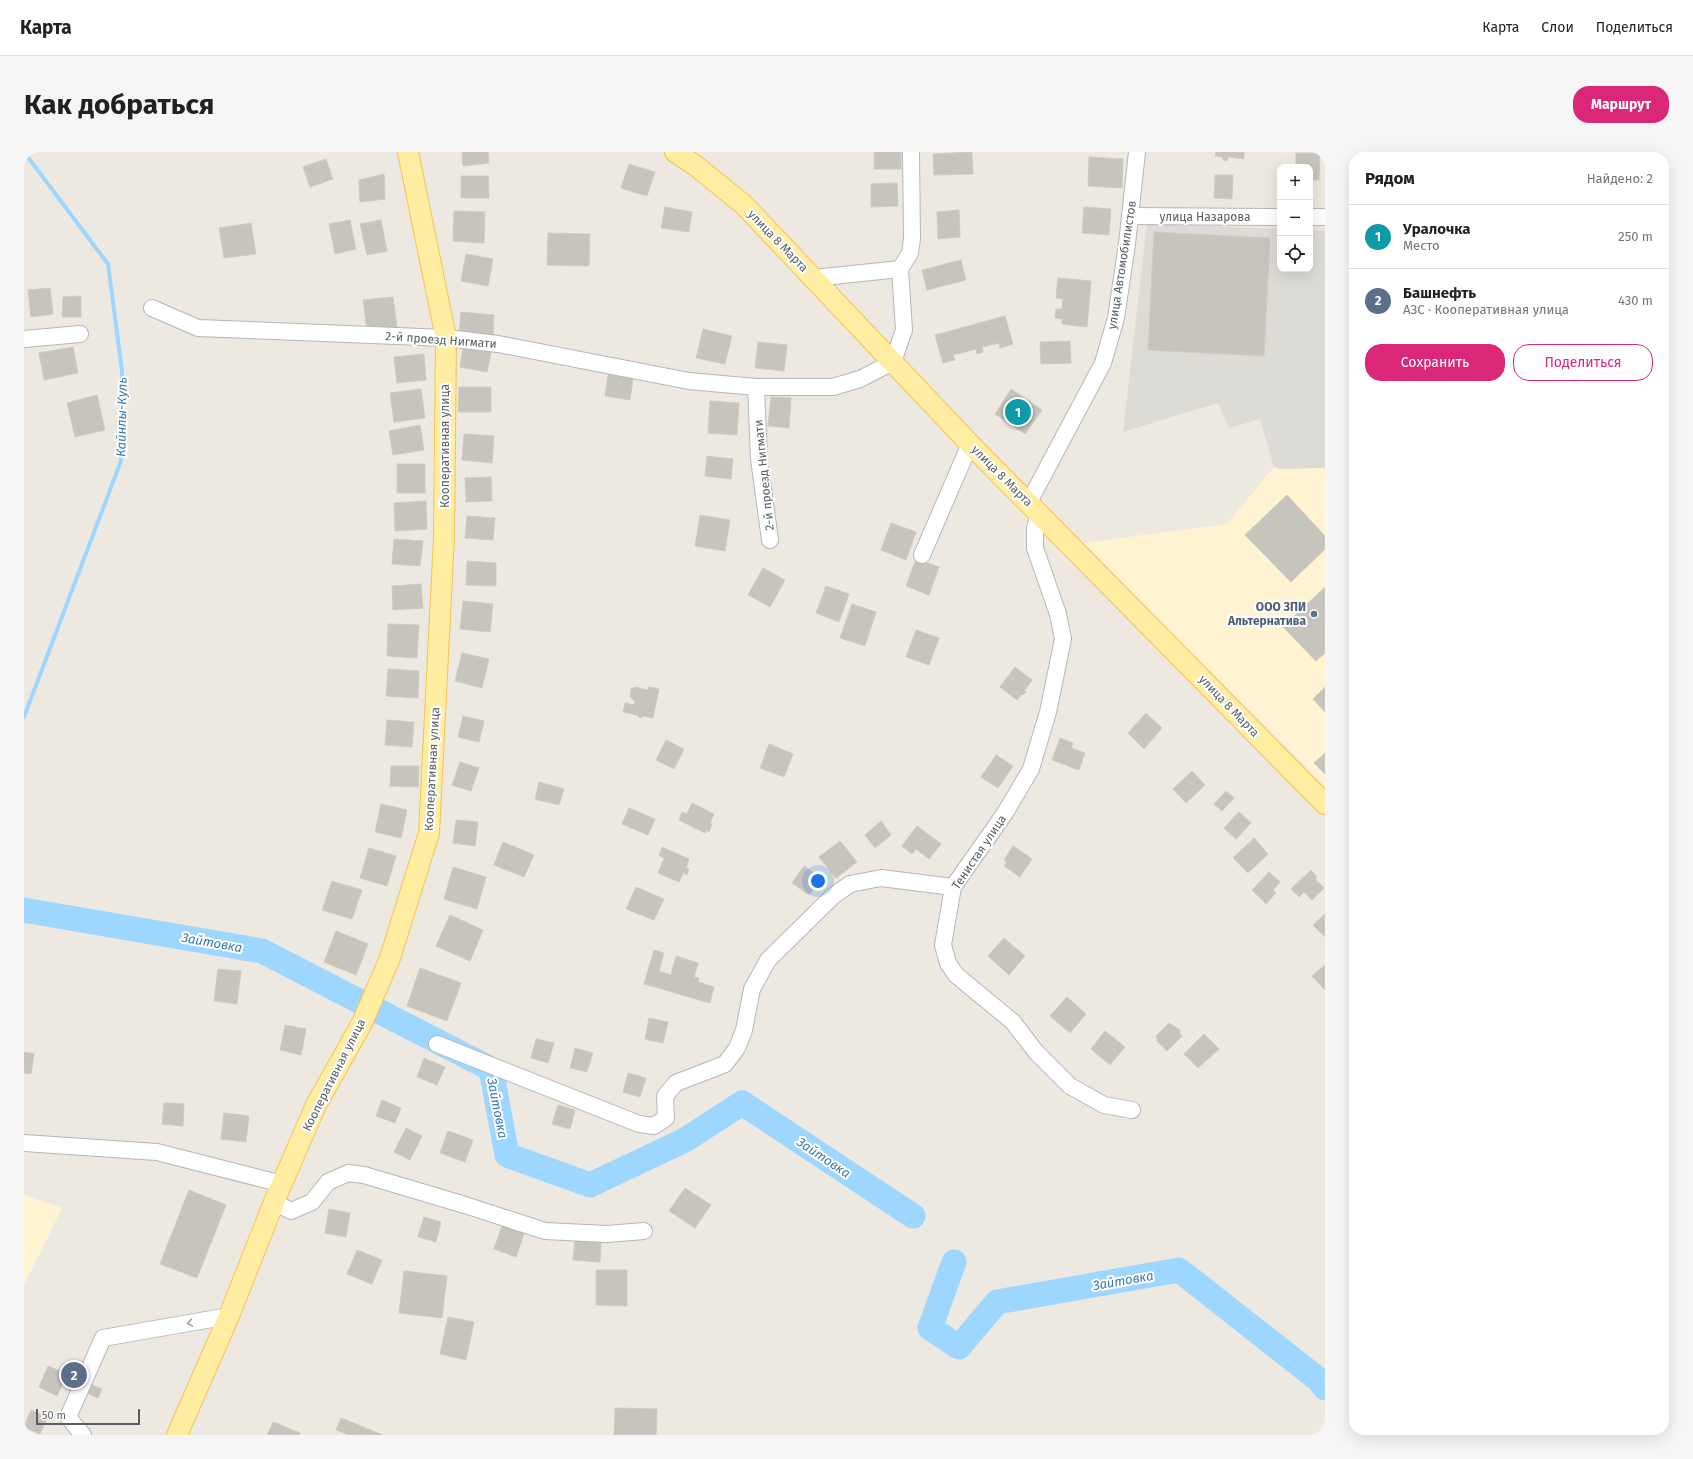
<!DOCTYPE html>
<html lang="ru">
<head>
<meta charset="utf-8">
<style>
	:root { --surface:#fff; --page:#f6f6f6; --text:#202124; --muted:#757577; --line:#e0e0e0; --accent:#db2777 }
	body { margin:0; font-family:"Fira Sans",sans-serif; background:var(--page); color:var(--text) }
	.controls { position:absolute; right:12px; top:12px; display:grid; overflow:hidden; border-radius:8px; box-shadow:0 4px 16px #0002 }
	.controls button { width:36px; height:36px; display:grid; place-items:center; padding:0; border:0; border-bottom:1px solid var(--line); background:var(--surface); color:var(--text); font:20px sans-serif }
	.scale { position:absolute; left:12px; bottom:10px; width:104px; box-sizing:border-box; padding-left:4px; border:2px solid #595d62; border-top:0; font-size:11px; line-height:14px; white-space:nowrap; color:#595d62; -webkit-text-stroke:3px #fff; paint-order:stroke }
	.you { position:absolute; left:794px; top:729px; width:14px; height:14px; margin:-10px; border:3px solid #fff; border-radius:50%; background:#1a73e8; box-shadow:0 0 0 6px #1a73e833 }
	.badge { display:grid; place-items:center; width:26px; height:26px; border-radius:50%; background:var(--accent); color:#fff; font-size:13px; font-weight:700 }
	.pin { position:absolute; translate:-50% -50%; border:2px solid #fff; box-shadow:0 1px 4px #0006 }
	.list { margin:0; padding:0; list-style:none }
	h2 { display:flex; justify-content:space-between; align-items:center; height:52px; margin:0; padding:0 16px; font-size:17px }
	h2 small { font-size:13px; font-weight:400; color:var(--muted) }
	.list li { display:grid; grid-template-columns:26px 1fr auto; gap:12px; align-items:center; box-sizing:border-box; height:64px; padding:0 16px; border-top:1px solid var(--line) }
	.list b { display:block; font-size:15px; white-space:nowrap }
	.list p { margin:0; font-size:13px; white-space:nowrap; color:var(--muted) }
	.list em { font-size:13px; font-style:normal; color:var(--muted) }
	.actions { display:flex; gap:8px; padding:12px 16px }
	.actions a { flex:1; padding:9px 0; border:1px solid var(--accent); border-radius:16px; text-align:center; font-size:14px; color:var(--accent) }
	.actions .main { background:var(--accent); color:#fff }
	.icon { flex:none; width:22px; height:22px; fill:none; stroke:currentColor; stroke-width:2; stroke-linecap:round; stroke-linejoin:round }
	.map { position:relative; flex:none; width:1301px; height:1283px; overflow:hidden; border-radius:16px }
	header { display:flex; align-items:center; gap:24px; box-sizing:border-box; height:56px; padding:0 20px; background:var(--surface); border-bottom:1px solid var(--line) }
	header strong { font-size:19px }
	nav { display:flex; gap:22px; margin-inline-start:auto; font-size:14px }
	.intro { display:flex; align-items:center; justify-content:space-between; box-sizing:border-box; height:96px; padding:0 24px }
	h1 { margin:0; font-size:28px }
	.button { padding:10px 18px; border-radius:16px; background:var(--accent); color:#fff; font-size:14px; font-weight:700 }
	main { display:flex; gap:24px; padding:0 24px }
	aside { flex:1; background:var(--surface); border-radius:16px; box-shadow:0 4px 16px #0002 }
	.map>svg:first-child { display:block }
</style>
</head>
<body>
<header>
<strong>Карта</strong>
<nav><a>Карта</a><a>Слои</a><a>Поделиться</a></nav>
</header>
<div class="intro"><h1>Как добраться</h1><a class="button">Маршрут</a></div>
<main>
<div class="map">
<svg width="1301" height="1283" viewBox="0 0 1301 1283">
	<rect width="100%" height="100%" fill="#ede9e0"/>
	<!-- commercial -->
	<g fill="#fff3d2">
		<polygon points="1250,315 1301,315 1301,634 1059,391 1203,372"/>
		<polygon points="0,1043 38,1056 0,1133"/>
	</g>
	<!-- industrial -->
	<polygon fill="#dddbd5" points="1123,71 1256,77 1256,117 1286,117 1286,78 1301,79 1301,316 1256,317 1250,315 1236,267 1205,276 1194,251 1099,280"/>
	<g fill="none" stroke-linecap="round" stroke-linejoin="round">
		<!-- stream -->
		<polyline stroke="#9dd7ff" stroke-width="4" points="0,565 97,309 98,219 84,112 0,0"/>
		<!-- river -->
		<g stroke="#9dd7ff" stroke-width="25">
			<polyline points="0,758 238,799 467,917 483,1003 566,1033 661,988 718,951 889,1064"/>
			<polyline points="930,1110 906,1176 935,1195 973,1150 1155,1118 1295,1228 1301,1236"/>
		</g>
	</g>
	<!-- building -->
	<g fill="#c7c4bd" stroke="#d1cbbe">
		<polygon points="438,0 464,0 465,11 439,14"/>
		<rect x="850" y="0" width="27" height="17"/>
		<polygon points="948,0 949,22 910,23 909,2"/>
		<polygon points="1192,0 1220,0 1220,7 1204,5 1203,9 1199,8 1199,5 1191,4"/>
		<polygon points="1272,1 1296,1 1295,28 1286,28 1286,15 1272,15"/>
		<polygon points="1065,5 1099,7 1098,36 1064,34"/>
		<polygon points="302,7 309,27 286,35 279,15"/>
		<polygon points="605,12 631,20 623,44 597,36"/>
		<polygon points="360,22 361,47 336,50 335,28"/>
		<polygon points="1191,23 1209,23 1208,47 1190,46"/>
		<polygon points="437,24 464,24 465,46 437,46"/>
		<polygon points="873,31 874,54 847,55 847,32"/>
		<polygon points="641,55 668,60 665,80 637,76"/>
		<polygon points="1060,55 1087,57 1085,83 1058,81"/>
		<polygon points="935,58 936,85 914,87 913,60"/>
		<polygon points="430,59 461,60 460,91 429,89"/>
		<polygon points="326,68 332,97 311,102 305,72"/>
		<polygon points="357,68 363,99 343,103 336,72"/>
		<polygon points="227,71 232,102 200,106 195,76"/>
		<polygon points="1130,80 1246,86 1240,204 1124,198"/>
		<polygon points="524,81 566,82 565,114 523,113"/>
		<polygon points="442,102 469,107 464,134 437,129"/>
		<polygon points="937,108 942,128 903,138 898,118"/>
		<polygon points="1034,126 1067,129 1063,175 1038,172 1038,167 1031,166 1032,157 1038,157 1039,147 1032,146"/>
		<polygon points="26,136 29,162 7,165 4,138"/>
		<polygon points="57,144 57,165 38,165 39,145"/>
		<polygon points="369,145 373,175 343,179 339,148"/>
		<polygon points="437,160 470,163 469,186 435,183"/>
		<polygon points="981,164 989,192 976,196 975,191 958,195 959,200 953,202 952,197 929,203 931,208 919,211 911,183"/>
		<polygon points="679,177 708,184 701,212 672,206"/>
		<polygon points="1046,189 1047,211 1017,212 1016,190"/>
		<polygon points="734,190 763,193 760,219 731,216"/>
		<polygon points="49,195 54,221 20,228 15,201"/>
		<polygon points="439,195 467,200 463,220 436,215"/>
		<polygon points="400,202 402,228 373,231 370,205"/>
		<polygon points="585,217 610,221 606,248 581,244"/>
		<polygon points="435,235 467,235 467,260 434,260"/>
		<polygon points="397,237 401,266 370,270 366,241"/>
		<polygon points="987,237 1018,258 1001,282 971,262"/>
		<polygon points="73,243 81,278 51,285 43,251"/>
		<polygon points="747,245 767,246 765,276 744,274"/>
		<polygon points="686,249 715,251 713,283 684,281"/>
		<polygon points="396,273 400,298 369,303 365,279"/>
		<polygon points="440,282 470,284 468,311 438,308"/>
		<polygon points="683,304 709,307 707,327 681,324"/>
		<rect x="373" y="312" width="28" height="29"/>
		<polygon points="467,325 468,349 442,350 441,326"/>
		<polygon points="1263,343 1301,384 1301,397 1267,430 1221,383"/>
		<polygon points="402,349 403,377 371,379 370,351"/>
		<polygon points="676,363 706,368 701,399 671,394"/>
		<polygon points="443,364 471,366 469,388 441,386"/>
		<polygon points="867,371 892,380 882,408 857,398"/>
		<polygon points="370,387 399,389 396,414 368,412"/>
		<polygon points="892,407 915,415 905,443 882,434"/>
		<polygon points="443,409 472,411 472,434 442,433"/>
		<polygon points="739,416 761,428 746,455 724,443"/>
		<polygon points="397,432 399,456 369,458 368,434"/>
		<polygon points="802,434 825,442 815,470 792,461"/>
		<polygon points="1301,435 1301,501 1292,509 1259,475"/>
		<polygon points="439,449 469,452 466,480 436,477"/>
		<polygon points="828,452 852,460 841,494 816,486"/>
		<polygon points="364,472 395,473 393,506 363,504"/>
		<polygon points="892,478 915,486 905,513 882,505"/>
		<polygon points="438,501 465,507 458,536 431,529"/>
		<polygon points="991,515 1008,528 1000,539 1002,540 999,543 998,542 993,548 976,535"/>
		<polygon points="364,517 395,519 394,546 362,544"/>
		<polygon points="612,535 624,538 625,535 635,537 629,566 620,564 616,566 613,563 599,560 601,551 610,553 611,549 609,548 606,544 607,537"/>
		<polygon points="1301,535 1301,560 1289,547"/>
		<polygon points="1122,561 1138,576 1120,597 1104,581"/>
		<polygon points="439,564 460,569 455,590 434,585"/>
		<polygon points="363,568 390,570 388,595 361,593"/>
		<polygon points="1036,586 1049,591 1047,596 1061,601 1055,618 1028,608"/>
		<polygon points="642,588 660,597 650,617 632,608"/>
		<polygon points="745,592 769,602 760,625 736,616"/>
		<polygon points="1301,601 1301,622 1290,611"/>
		<polygon points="972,603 989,614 974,636 957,625"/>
		<polygon points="436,610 455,616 447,639 428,633"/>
		<polygon points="367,614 395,614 394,635 366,634"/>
		<polygon points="1168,619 1181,633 1162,651 1149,637"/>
		<polygon points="515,630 540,637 535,653 511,647"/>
		<polygon points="1202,639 1210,646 1198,659 1190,652"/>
		<polygon points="668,651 690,662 686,671 688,673 685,680 682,678 681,681 655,668 658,660 663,662"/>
		<polygon points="357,652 383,658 377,686 351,680"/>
		<polygon points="605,656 631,667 624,683 598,672"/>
		<polygon points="1215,660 1227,671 1212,687 1200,676"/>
		<polygon points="432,668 454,670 451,694 429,691"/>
		<polygon points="857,669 867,683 851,696 841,683"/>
		<polygon points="893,674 917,692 905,707 892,697 888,702 878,694"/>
		<polygon points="1230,686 1244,702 1224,721 1209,706"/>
		<polygon points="816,689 833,710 812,726 795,705"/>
		<polygon points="479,690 510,703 500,725 470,713"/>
		<polygon points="989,694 1008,707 996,725 980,714 983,710 980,708"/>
		<polygon points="638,695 665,707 662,716 665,717 663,723 659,721 655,730 634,721 640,706 635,703"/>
		<polygon points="345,696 372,704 363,734 336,726"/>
		<polygon points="780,714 798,726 785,743 768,731"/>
		<polygon points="429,715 462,725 453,757 420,747"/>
		<polygon points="1287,718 1293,725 1291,727 1300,736 1288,748 1280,740 1275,745 1267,737"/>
		<polygon points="1245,720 1256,730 1249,738 1252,741 1242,752 1228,738"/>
		<polygon points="308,729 338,738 328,767 298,758"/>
		<polygon points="612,735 640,747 630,768 602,757"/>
		<polygon points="1301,762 1301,785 1289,773"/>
		<polygon points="426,763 459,778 446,809 412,794"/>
		<polygon points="312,779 344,792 332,823 300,810"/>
		<polygon points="980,786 1001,804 985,823 964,804"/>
		<polygon points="630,798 640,801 635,819 647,823 652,804 674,811 670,825 675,826 674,830 690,835 686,851 620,832"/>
		<polygon points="1301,813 1301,838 1288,824"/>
		<polygon points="396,816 437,831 423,869 383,854"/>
		<polygon points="194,817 217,819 213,852 190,849"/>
		<polygon points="1043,845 1062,862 1046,881 1026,864"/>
		<polygon points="625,866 644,870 639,891 621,887"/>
		<polygon points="1145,871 1156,878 1156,882 1158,884 1143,899 1133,889 1133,886 1132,884"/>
		<polygon points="261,873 282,877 277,903 256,898"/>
		<polygon points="1081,879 1101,895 1086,913 1067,897"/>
		<polygon points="1180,882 1195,897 1174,916 1160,902"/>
		<polygon points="512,887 530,891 524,911 507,906"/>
		<polygon points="551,896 569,901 563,920 546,916"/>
		<polygon points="0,900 10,902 7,922 0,921"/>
		<polygon points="400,906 421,915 413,933 393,925"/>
		<polygon points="604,921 622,926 616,945 599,940"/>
		<polygon points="358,948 377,956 371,971 352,964"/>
		<polygon points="140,951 160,952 159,974 138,972"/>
		<polygon points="534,953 551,958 546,977 528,972"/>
		<polygon points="200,961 225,964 222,990 197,987"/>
		<polygon points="382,976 398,984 386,1008 370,1000"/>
		<polygon points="424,979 449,988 441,1010 416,1001"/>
		<polygon points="661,1036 687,1053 671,1076 645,1059"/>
		<polygon points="165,1038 202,1053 173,1126 136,1112"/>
		<polygon points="305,1057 326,1061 322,1085 301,1081"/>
		<polygon points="400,1065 417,1070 412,1090 394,1085"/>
		<polygon points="480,1068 502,1076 492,1105 470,1097"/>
		<polygon points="551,1087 577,1089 576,1110 549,1108"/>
		<polygon points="333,1098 358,1108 348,1132 323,1122"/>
		<polygon points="572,1118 603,1118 603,1154 572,1153"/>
		<polygon points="380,1119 423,1124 418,1166 375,1161"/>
		<polygon points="424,1165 450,1170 442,1208 416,1202"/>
		<polygon points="24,1214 43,1222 33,1244 15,1235"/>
		<polygon points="43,1222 78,1237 74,1246 39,1230"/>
		<polygon points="591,1256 633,1257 632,1283 590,1283"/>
		<polygon points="7,1258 24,1265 16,1282 0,1275"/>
		<polygon points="317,1266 359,1283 325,1283 312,1278"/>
		<polygon points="249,1270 276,1281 275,1283 243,1283"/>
	</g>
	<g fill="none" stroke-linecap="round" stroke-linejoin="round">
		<defs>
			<g id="minor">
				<polyline points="1106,64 1256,65"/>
				<polyline points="1286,65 1301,65"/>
				<polyline points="790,126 876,117"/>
				<polyline points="128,156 174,176 422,186 474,192 665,229 732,235 809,235 836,227 869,210 880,178 876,117 886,101 888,87 887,0"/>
				<polyline points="0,187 56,182"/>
				<polyline points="732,235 735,307 746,388"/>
				<polyline points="1005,350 1079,211 1092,166 1103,92 1113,0"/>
				<polyline points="1015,361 1011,376 1011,396 1034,462 1039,487 1024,560 1007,617 981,661 929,735 919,793 924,811 932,823 989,870 1012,900 1046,934 1080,953 1108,958"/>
				<polyline points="898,403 946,292"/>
				<polyline points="413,892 615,972 630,974 642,966 641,944 652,931 701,912 713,896 720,878 728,837 744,808 808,745 826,732 857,726 929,735"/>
				<polyline points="0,991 133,1000 258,1032"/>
				<polyline points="250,1050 267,1059 288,1050 304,1030 324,1021 340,1023 441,1053 521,1079 583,1082 620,1079"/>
				<polyline points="59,1283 44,1265 79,1186 205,1164"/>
			</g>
			<g id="major">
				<polyline points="651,0 672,14 720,53 946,292 1301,652"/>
				<polyline points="153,1283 205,1164 250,1050 292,953 338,871 366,806 405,681 420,385 422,186 384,0"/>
			</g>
		</defs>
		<!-- minor casing -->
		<use href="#minor" stroke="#b3b7bb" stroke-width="18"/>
		<!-- major casing -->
		<use href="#major" stroke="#f6c24f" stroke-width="22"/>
		<!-- minor -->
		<use href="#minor" stroke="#fff" stroke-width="16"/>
		<!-- major -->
		<use href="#major" stroke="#ffeda2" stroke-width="20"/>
	</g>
	<!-- one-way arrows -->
	<defs><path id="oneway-chevron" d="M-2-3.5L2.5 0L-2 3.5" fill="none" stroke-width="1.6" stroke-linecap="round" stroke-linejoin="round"/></defs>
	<use stroke="#9b9ea1" href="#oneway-chevron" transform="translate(166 1171) rotate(170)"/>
	<!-- markers -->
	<circle fill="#5c6f8a" stroke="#fff" stroke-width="1.5" cx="1290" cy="462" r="4"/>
	<g text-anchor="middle" stroke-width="4" stroke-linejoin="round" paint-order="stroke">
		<!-- street labels -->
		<g font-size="12" fill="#595d62" stroke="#fff">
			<text x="1181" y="69">улица Назарова</text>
			<text transform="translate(754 89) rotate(46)" y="4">улица 8 Марта</text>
			<text transform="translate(1098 113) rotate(-81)" y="4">улица Автомобилистов</text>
			<text transform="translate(417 188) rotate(4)" y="4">2-й проезд Нигмати</text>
			<text transform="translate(421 294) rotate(-90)" y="4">Кооперативная улица</text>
			<text transform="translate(740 323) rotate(-96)" y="4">2-й проезд Нигмати</text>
			<text transform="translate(978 324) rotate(45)" y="4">улица 8 Марта</text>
			<text transform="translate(1205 554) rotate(46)" y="4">улица 8 Марта</text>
			<text transform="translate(408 617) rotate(-87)" y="4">Кооперативная улица</text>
			<text transform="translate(955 700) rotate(-56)" y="4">Тенистая улица</text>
			<text transform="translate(310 923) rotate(-63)" y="4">Кооперативная улица</text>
		</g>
		<!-- service labels -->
		<g font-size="12" font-weight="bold" fill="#4e5e75" stroke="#fff" text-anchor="end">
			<text x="1282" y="459">ООО ЗПИ<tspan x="1282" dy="14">Альтернатива</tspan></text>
		</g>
		<!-- water labels -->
		<g font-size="13" font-style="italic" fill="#3878b4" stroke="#fff">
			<text transform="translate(97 265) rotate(-89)" y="5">Кайнлы-Куль</text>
			<text transform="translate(188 790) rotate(10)" y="5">Зайтовка</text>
			<text transform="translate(474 956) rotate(79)" y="5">Зайтовка</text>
			<text transform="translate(800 1005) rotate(34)" y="5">Зайтовка</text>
			<text transform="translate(1099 1128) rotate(-10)" y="5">Зайтовка</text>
		</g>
	</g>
</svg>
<div class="controls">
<button>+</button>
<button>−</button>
<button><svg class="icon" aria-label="locate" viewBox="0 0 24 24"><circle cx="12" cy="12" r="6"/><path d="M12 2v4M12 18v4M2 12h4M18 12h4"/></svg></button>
</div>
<div class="scale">50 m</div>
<div class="you"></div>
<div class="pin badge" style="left:994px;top:260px;background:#0f9aa8">1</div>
<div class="pin badge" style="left:50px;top:1223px;background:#5c6f8a">2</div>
</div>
<aside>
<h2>Рядом<small>Найдено: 2</small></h2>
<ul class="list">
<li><span class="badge" style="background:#0f9aa8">1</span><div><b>Уралочка</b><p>Место</p></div><em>250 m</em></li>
<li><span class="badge" style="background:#5c6f8a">2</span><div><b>Башнефть</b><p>АЗС · Кооперативная улица</p></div><em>430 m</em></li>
</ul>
<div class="actions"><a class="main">Сохранить</a><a>Поделиться</a></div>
</aside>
</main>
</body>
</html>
